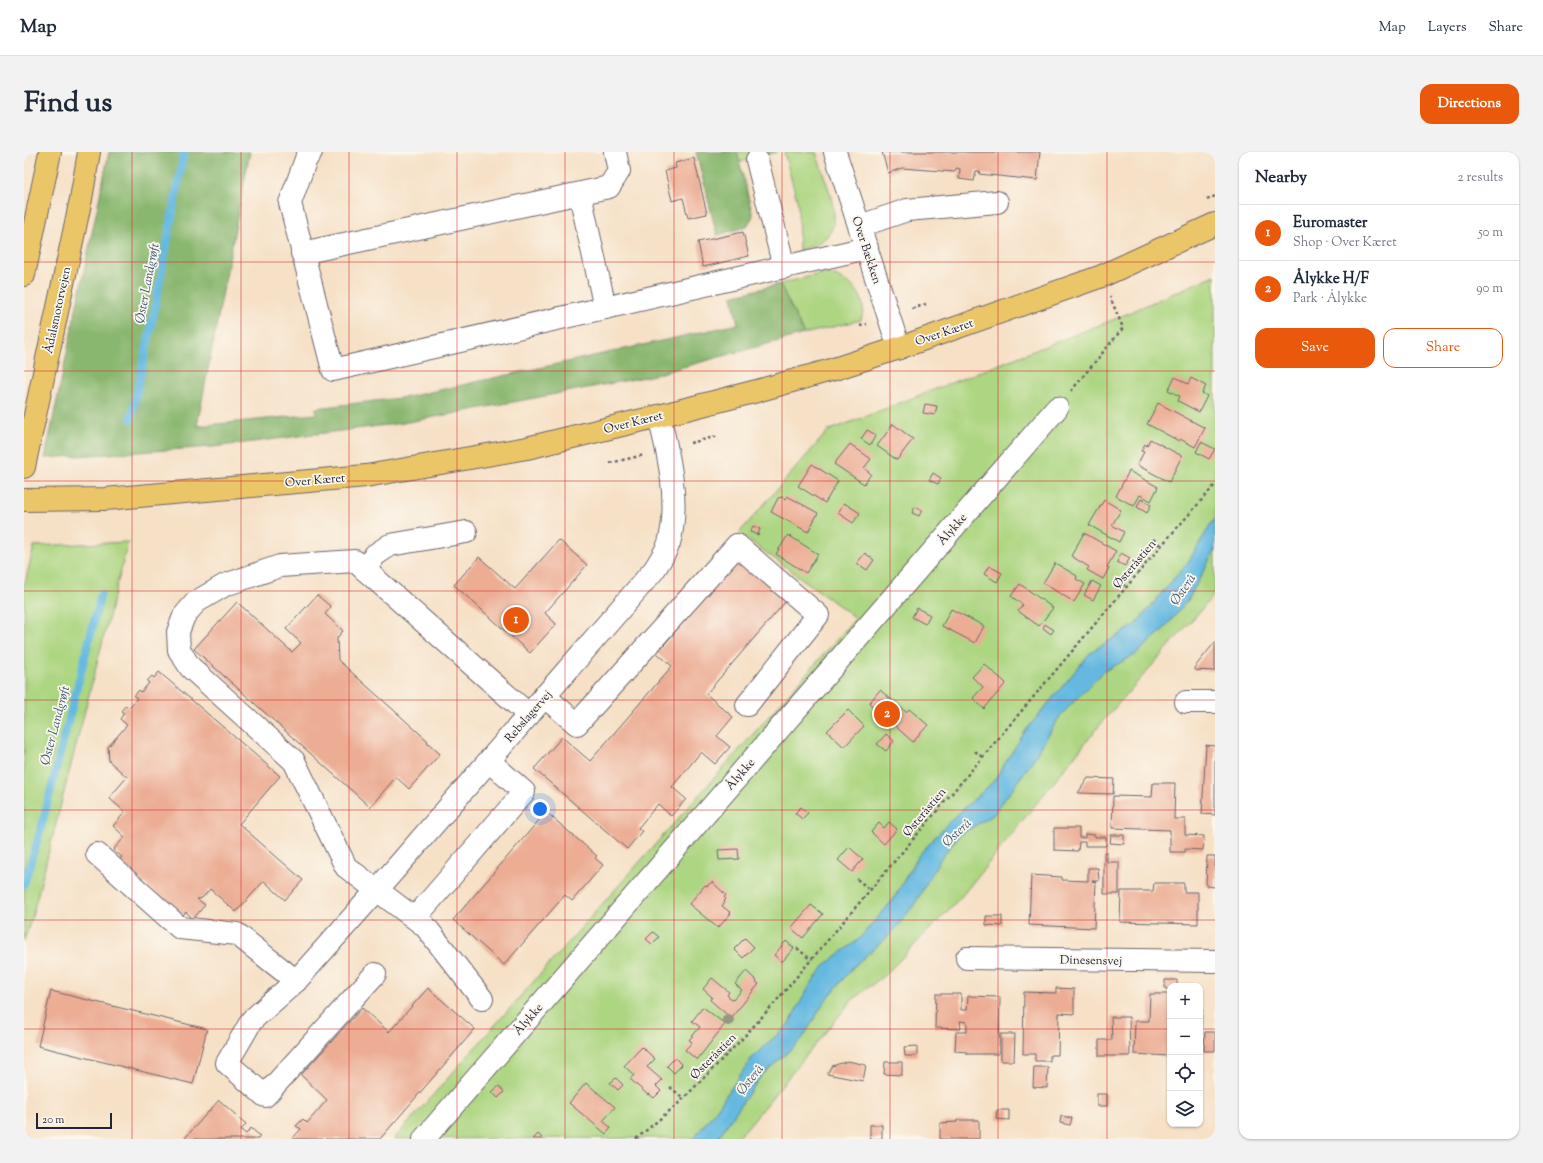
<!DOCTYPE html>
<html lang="en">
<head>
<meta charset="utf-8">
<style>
	:root { --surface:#fff; --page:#f2f2f3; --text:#1f2937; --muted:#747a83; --line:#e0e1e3; --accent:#ea580c }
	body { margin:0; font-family:"Sorts Mill Goudy",serif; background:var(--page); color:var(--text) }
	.controls { position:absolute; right:12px; bottom:12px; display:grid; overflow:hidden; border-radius:8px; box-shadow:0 1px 3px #0004 }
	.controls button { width:36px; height:36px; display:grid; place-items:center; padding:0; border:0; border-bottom:1px solid var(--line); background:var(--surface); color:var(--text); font:20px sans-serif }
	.scale { position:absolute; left:12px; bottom:10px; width:76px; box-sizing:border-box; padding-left:4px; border:2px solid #22223b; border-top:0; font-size:11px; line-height:14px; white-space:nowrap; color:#22223b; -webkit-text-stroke:3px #fbf7ec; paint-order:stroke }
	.you { position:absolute; left:516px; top:657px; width:14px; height:14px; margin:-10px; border:3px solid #fff; border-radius:50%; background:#1a73e8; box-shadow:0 0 0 6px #1a73e833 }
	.badge { display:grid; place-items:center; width:26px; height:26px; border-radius:50%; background:var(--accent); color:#fff; font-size:13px; font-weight:700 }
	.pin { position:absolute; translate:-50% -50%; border:2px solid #fff; box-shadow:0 1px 4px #0006 }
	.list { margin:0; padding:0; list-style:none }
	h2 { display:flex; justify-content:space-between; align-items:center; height:52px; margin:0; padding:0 16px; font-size:17px }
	h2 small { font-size:13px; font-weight:400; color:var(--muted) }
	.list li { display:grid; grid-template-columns:26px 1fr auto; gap:12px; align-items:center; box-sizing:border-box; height:56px; padding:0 16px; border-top:1px solid var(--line) }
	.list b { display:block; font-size:15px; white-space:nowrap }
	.list p { margin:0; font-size:13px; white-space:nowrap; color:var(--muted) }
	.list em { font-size:13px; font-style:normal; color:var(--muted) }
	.actions { display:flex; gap:8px; padding:12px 16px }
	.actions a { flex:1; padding:9px 0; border:1px solid var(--accent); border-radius:12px; text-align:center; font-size:14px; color:var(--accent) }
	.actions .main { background:var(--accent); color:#fff }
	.icon { flex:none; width:22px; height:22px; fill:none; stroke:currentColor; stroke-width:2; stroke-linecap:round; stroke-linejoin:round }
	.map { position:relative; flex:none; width:1191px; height:987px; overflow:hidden; border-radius:12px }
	header { display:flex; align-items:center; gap:24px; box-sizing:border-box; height:56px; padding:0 20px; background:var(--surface); border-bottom:1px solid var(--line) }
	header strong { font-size:19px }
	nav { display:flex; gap:22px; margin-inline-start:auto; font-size:14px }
	.intro { display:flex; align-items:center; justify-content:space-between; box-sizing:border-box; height:96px; padding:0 24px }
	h1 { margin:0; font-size:28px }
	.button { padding:10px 18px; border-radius:12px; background:var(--accent); color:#fff; font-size:14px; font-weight:700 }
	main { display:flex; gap:24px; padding:0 24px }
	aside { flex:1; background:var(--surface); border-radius:12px; box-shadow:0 1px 3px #0004 }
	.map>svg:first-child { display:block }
</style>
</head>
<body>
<header>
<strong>Map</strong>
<nav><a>Map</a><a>Layers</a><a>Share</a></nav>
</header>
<div class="intro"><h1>Find us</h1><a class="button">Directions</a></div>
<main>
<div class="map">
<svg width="1191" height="987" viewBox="0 0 1191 987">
	<rect width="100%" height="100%" fill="#fbf7ec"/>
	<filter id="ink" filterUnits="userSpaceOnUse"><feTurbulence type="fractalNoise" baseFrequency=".025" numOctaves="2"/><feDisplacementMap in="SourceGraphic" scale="8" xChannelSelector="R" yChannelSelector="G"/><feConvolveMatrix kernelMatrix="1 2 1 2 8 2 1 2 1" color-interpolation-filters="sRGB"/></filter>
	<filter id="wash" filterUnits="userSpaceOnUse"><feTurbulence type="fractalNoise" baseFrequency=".012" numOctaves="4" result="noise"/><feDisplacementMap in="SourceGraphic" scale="16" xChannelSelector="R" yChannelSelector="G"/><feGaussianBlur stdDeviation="0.9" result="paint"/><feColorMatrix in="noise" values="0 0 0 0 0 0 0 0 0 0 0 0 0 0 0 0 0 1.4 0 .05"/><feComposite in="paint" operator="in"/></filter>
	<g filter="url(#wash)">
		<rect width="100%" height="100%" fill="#f6e0c6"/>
		<!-- green -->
		<g fill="#add682" stroke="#687c5e">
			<polygon points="713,0 753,0 715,10"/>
			<path d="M760,0H792C796,12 800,24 804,35C815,70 814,88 775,98L774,52Z"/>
			<path d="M800,121C823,126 846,141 837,168L780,182L756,132Z"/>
			<polygon points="1191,123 1191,366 1164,410 1111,473 1067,500 1003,578 969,630 925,670 894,704 869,748 834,788 802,812 785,835 764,873 728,906 692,958 670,986 370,987 832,466 715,381 804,279 1086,169"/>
			<polygon points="104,390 8,765 0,789 0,435 10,394"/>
			<polygon points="1191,397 1191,442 1079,569 937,745 862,822 828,848 721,978 711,987 693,987 737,924 778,887 799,852 829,815 868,781 890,753 915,709 935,683 969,663 1007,611 1036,564 1080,519 1111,503 1138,479 1164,448"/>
		</g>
		<!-- forest -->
		<g fill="#8ab770" stroke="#566c56">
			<polygon points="85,0 226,0 173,274 292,262 292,256 384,245 714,172 708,144 756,132 780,182 626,224 379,271 189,295 21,306"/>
			<polygon points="672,0 713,0 729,64 723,75 693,83"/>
		</g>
		<!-- water -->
		<polygon fill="#65b9e1" stroke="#446e8e" points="1191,366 1191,397 1164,448 1138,479 1111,503 1080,519 1036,564 1007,611 969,663 935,683 915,709 890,753 868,781 829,815 799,852 778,887 737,924 693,987 669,987 692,958 728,906 764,873 785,835 802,812 834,788 869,748 894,704 925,670 969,630 1002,578 1067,500 1111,473 1164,410"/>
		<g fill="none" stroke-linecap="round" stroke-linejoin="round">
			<!-- stream -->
			<g stroke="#65b9e1" stroke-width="8">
				<polyline points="107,267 130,161 160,0"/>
				<polyline points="0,732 16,680 77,442"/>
			</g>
		</g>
		<g id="blocks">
			<!-- building -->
			<g fill="#ecad94">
				<polygon points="858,0 1016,0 1013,28 955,22 956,19 952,19 950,29 935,27 936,17 932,16 931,20 878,16 864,21"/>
				<polygon points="670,6 683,62 664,66 659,46 648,49 641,19 652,16 651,11"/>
				<polygon points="719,80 725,104 679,115 674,90"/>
				<polygon points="1151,225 1164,232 1167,226 1182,234 1178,241 1183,244 1175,260 1154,249 1156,244 1144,238"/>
				<polygon points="1134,251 1181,276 1171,295 1156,287 1155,289 1123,272"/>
				<polygon points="901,252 913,254 911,263 899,261"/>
				<polygon points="869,272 889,287 873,308 853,294"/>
				<polygon points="843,278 852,283 846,293 837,287"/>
				<polygon points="1126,287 1158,304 1145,330 1113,313 1120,300 1117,299 1121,292 1123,294"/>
				<polygon points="1177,290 1191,297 1185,307 1172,300"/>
				<polygon points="826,292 847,307 840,316 847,322 840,332 810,312"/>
				<polygon points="788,312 814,329 801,351 774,334"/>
				<polygon points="1105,319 1134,335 1127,349 1116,343 1110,354 1092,344"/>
				<polygon points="909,321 917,326 914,332 905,328"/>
				<polygon points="763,344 794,361 784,380 747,360 754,346 758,345 761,347"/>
				<polygon points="1117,347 1127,353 1123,361 1113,355"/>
				<polygon points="1080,348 1097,358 1088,373 1100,380 1095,390 1065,373"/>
				<polygon points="820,351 836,361 829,371 814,361"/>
				<polygon points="891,355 898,358 895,364 888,361"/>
				<polygon points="729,374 736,377 734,383 726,380"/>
				<polygon points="1060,381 1092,399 1083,415 1085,416 1079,427 1063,418 1065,415 1047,404"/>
				<polygon points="764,383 794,402 782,421 752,402"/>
				<polygon points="535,388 563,413 521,461 532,472 506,501 430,433 455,405 491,437"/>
				<polygon points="841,401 850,408 843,418 833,411"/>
				<polygon points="1097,401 1106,406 1101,414 1093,410"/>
				<polygon points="713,407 762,449 682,542 709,565 693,584 706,595 691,612 677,600 648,635 662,647 647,664 634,652 614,676 618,679 603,697 510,617 538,585 566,609 648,514 633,501"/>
				<polygon points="1031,411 1053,424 1052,427 1061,432 1050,450 1019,431"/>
				<polygon points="965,414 978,421 973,430 960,422"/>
				<polygon points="1068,429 1077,434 1069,448 1060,443"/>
				<polygon points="996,432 1029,456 1015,474 994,459 999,453 987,444"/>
				<polygon points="293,443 307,455 301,462 319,479 313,486 314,508 404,589 403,590 416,602 385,637 372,625 346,655 170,497 213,450 268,500 277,491 262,477"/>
				<polygon points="893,456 906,463 901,472 888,465"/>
				<polygon points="927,457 960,474 951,491 918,474"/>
				<polygon points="1021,472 1030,478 1027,482 1019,476"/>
				<polygon points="1191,490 1191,519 1170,518 1170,516"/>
				<polygon points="960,512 982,531 960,557 949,546 959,535 948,525"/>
				<polygon points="135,520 256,624 215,672 279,728 261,748 240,729 212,760 186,737 178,746 173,747 181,753 169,767 162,760 158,764 95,709 98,705 89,698 101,685 89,674 101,660 85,646 103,625 85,609 84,595 103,573 96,567 100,561 97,559 102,553 105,556 113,546 110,544 115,538 117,540 125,531 123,529 128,524 130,526"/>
				<polygon points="856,538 882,560 885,557 904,573 889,590 845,551"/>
				<polygon points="824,558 840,574 820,595 803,579"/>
				<polygon points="862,582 870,589 862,599 853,592"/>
				<polygon points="1182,593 1191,594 1191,663 1178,662"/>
				<polygon points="1064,626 1090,627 1089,642 1054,641"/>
				<polygon points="1129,631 1151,631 1150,667 1161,667 1161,683 1180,684 1179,698 1161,697 1161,700 1146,700 1146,678 1088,676 1089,644 1128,645"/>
				<polygon points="777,655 784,661 778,667 771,661"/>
				<polygon points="522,660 573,704 571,706 579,713 548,749 541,743 480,813 429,768"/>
				<polygon points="865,670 873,677 860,692 847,680 855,671 860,676"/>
				<polygon points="1030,676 1055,676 1055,686 1061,686 1061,682 1071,683 1071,685 1082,685 1082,694 1061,694 1061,690 1055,690 1054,699 1030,698"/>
				<polygon points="1087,683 1100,683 1100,692 1086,691"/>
				<polygon points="825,695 839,707 828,720 814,708"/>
				<polygon points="714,697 715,707 695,708 694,698"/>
				<polygon points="1080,700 1083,700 1083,710 1095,710 1095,742 1080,742"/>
				<polygon points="1183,704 1191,704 1191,735 1182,734"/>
				<polygon points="1064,716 1074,716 1075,729 1068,729 1072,730 1070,776 1005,773 1007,723 1038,725 1038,728 1064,729"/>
				<polygon points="688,730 702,743 700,745 702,747 700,749 701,750 698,754 707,761 694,776 665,752 681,733 683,734"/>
				<polygon points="1130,731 1160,731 1160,740 1174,740 1174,772 1096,770 1097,739 1129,739"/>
				<polygon points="787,753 799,762 779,786 767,776"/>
				<polygon points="962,764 978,764 978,774 962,773"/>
				<polygon points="629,780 635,785 628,792 622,787"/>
				<polygon points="721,786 730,795 719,806 710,797"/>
				<polygon points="762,789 770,796 758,810 750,803"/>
				<polygon points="722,819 733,829 732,830 735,832 707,866 686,848 688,845 679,837 688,826 705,840 703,843 709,848 718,838 711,832"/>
				<polygon points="1141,828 1153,828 1153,834 1146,834 1146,837 1141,837"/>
				<polygon points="404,836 451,877 356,987 268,987 277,977 272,974 279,967 283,971 303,948 277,923 338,856 365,880"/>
				<polygon points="1032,836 1050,837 1050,862 1035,861 1034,903 1026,903 1026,909 1011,909 1011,902 999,902 1000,840 1032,841"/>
				<polygon points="27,839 183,877 169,932 14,894"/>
				<polygon points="912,842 937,842 937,858 943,858 944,844 976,845 975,902 943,902 943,900 931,899 932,880 943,880 943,870 936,869 937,877 911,876"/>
				<polygon points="1126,842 1146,842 1146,904 1110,902 1111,869 1125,869"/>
				<polygon points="679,855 701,872 673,908 661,898 668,890 665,888 676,875 668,869"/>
				<polygon points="1176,857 1178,857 1177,877 1176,877"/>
				<polygon points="1087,865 1105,865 1106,904 1075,904 1075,888 1088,888"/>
				<polygon points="1181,880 1191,880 1191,899 1180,899"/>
				<polygon points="977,882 991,882 990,909 977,909"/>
				<polygon points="893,894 893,904 881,904 880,895"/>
				<polygon points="618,895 631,907 623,915 638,928 632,934 637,939 630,946 625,942 624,943 606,927 610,923 600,914"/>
				<polygon points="651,906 658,913 650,921 643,914"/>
				<polygon points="824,909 842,913 839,929 803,922 808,914"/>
				<polygon points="861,910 878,910 878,923 860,922"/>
				<polygon points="1010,915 1024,915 1023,936 1009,935"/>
				<polygon points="592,926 599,933 594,938 586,931"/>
				<polygon points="562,931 591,955 579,969 587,976 582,982 545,951"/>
				<polygon points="475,934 480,940 474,946 468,940"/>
				<rect x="1073" y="942" width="10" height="12"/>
				<polygon points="195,948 222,972 217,978 222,982 227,976 236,984 234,987 160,987"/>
				<polygon points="973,958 985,958 985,968 972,967"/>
				<polygon points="1037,964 1048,966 1046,973 1036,971"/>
				<polygon points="933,968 955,968 955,987 916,987 916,971 933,970"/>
				<rect x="846" y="973" width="12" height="14"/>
				<polygon points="514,982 519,987 509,987"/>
			</g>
		</g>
	</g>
	<g filter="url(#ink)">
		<use href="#blocks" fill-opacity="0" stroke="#6c646c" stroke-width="1"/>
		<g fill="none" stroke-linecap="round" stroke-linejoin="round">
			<defs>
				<g id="minor">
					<polyline points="287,0 282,7 266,51 309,218 843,96"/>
					<polyline points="811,0 875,196"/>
					<polyline points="733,8 760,115"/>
					<polyline points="556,42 581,156"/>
					<polyline points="836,74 883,58 973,50"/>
					<polyline points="278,101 585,35 595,19 591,0"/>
					<polyline points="341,418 351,403 366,393 442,380"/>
					<polyline points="520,544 553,572 713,393 794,463 723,553"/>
					<polyline points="1162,550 1191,550"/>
					<polyline points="73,702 156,776 213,782 272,829"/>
					<polyline points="391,766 500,640 465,609"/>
					<polyline points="943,806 1191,809"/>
					<path d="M351,822L241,944L203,911L228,868L272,829L353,738L630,418C635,410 642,400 645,391C656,352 645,304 635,264"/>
					<polyline points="458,847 401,774 322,715 270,609 166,515 155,498 154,480 160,464 172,450 201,433 256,414 331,409 505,563"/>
					<polyline points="400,987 1033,256"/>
				</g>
				<polyline id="major" points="0,348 81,347 342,324 503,296 635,264 733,239 807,218 875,196 1078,124 1191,72"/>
				<g id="highway">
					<polyline points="0,123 26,0"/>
					<polyline points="0,315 57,47 65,0"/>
				</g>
			</defs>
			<!-- minor casing -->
			<use href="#minor" stroke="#6c646c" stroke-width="24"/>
			<!-- major casing -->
			<use href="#major" stroke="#6c646c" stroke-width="24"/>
			<!-- highway casing -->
			<use href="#highway" stroke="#6c646c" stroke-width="24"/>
			<!-- path -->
			<g stroke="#6c646c" stroke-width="2.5" stroke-dasharray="3 3" stroke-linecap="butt">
				<polyline points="1183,48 1191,44"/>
				<polyline points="888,157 902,152"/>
				<polyline points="836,174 843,172"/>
				<polyline points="1047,239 1099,176 1086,145"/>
				<polyline points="666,291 695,284"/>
				<polyline points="586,311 620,303"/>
				<polyline points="1129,387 1137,394"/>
				<polyline points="1093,429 1103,435"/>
				<polyline points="951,599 958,605"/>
				<polyline points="879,678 890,687"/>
				<polyline points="833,727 846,738"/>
				<polyline points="773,796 787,808"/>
				<polyline points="646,935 659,946"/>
				<polyline points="612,987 656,950 719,886 754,847 1137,394 1191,333"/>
			</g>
			<!-- minor -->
			<use href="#minor" stroke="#fff" stroke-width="22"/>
			<!-- major -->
			<use href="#major" stroke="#ebc669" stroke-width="22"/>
			<!-- highway -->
			<use href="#highway" stroke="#ebc669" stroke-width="22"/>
		</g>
		<!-- trees -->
		<circle fill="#989585" cx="704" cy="868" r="6"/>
	</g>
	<!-- grid -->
	<path fill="none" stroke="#d62828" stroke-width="1" stroke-opacity="0.55" d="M108,0V987M217,0V987M325,0V987M433,0V987M541,0V987M650,0V987M758,0V987M866,0V987M974,0V987M1083,0V987M0,110H1191M0,219H1191M0,329H1191M0,439H1191M0,548H1191M0,658H1191M0,768H1191M0,877H1146M1176,877H1191"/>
	<g text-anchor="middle" stroke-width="3.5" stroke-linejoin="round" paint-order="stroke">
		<!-- street labels -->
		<g font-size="12" fill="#22223b" stroke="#fbf7ec">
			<text transform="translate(843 98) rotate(72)" y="4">Over Bækken</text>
			<text transform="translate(33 158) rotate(-78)" y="4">Ådalsmotorvejen</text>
			<text transform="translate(920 180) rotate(-19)" y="4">Over Kæret</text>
			<text transform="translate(609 270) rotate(-14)" y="4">Over Kæret</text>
			<text transform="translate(291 328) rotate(-5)" y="4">Over Kæret</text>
			<text transform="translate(928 377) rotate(-49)" y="4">Ålykke</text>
			<text transform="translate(1110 412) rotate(-50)" y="4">Østeråstien</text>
			<text transform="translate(504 564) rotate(-49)" y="4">Rebslagervej</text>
			<text transform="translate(716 622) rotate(-49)" y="4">Ålykke</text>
			<text transform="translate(900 660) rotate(-50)" y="4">Østeråstien</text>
			<text transform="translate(1067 808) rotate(1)" y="4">Dinesensvej</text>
			<text transform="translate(504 867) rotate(-49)" y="4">Ålykke</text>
			<text transform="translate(689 904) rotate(-45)" y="4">Østeråstien</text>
		</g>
		<!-- water labels -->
		<g font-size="13" font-style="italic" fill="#395775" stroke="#fbf7ec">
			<text transform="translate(122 131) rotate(-79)" y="5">Øster Landgrøft</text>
			<text transform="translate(1158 437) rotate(-55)" y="5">Østerå</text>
			<text transform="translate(30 573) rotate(-75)" y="5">Øster Landgrøft</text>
			<text transform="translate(932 680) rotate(-43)" y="5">Østerå</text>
			<text transform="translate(725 927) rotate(-51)" y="5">Østerå</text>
		</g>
	</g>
</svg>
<div class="controls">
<button>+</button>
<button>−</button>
<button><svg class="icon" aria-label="locate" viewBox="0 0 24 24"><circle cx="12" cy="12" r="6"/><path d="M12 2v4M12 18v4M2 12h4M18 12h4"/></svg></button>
<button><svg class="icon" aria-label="layers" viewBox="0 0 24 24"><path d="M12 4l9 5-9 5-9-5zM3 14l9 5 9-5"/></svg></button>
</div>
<div class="scale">20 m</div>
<div class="you"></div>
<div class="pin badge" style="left:492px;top:468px">1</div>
<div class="pin badge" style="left:863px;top:562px">2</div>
</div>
<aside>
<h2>Nearby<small>2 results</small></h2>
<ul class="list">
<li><span class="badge">1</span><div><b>Euromaster</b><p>Shop · Over Kæret</p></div><em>50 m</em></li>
<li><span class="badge">2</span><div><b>Ålykke H/F</b><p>Park · Ålykke</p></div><em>90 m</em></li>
</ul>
<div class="actions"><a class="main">Save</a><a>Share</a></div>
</aside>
</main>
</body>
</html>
